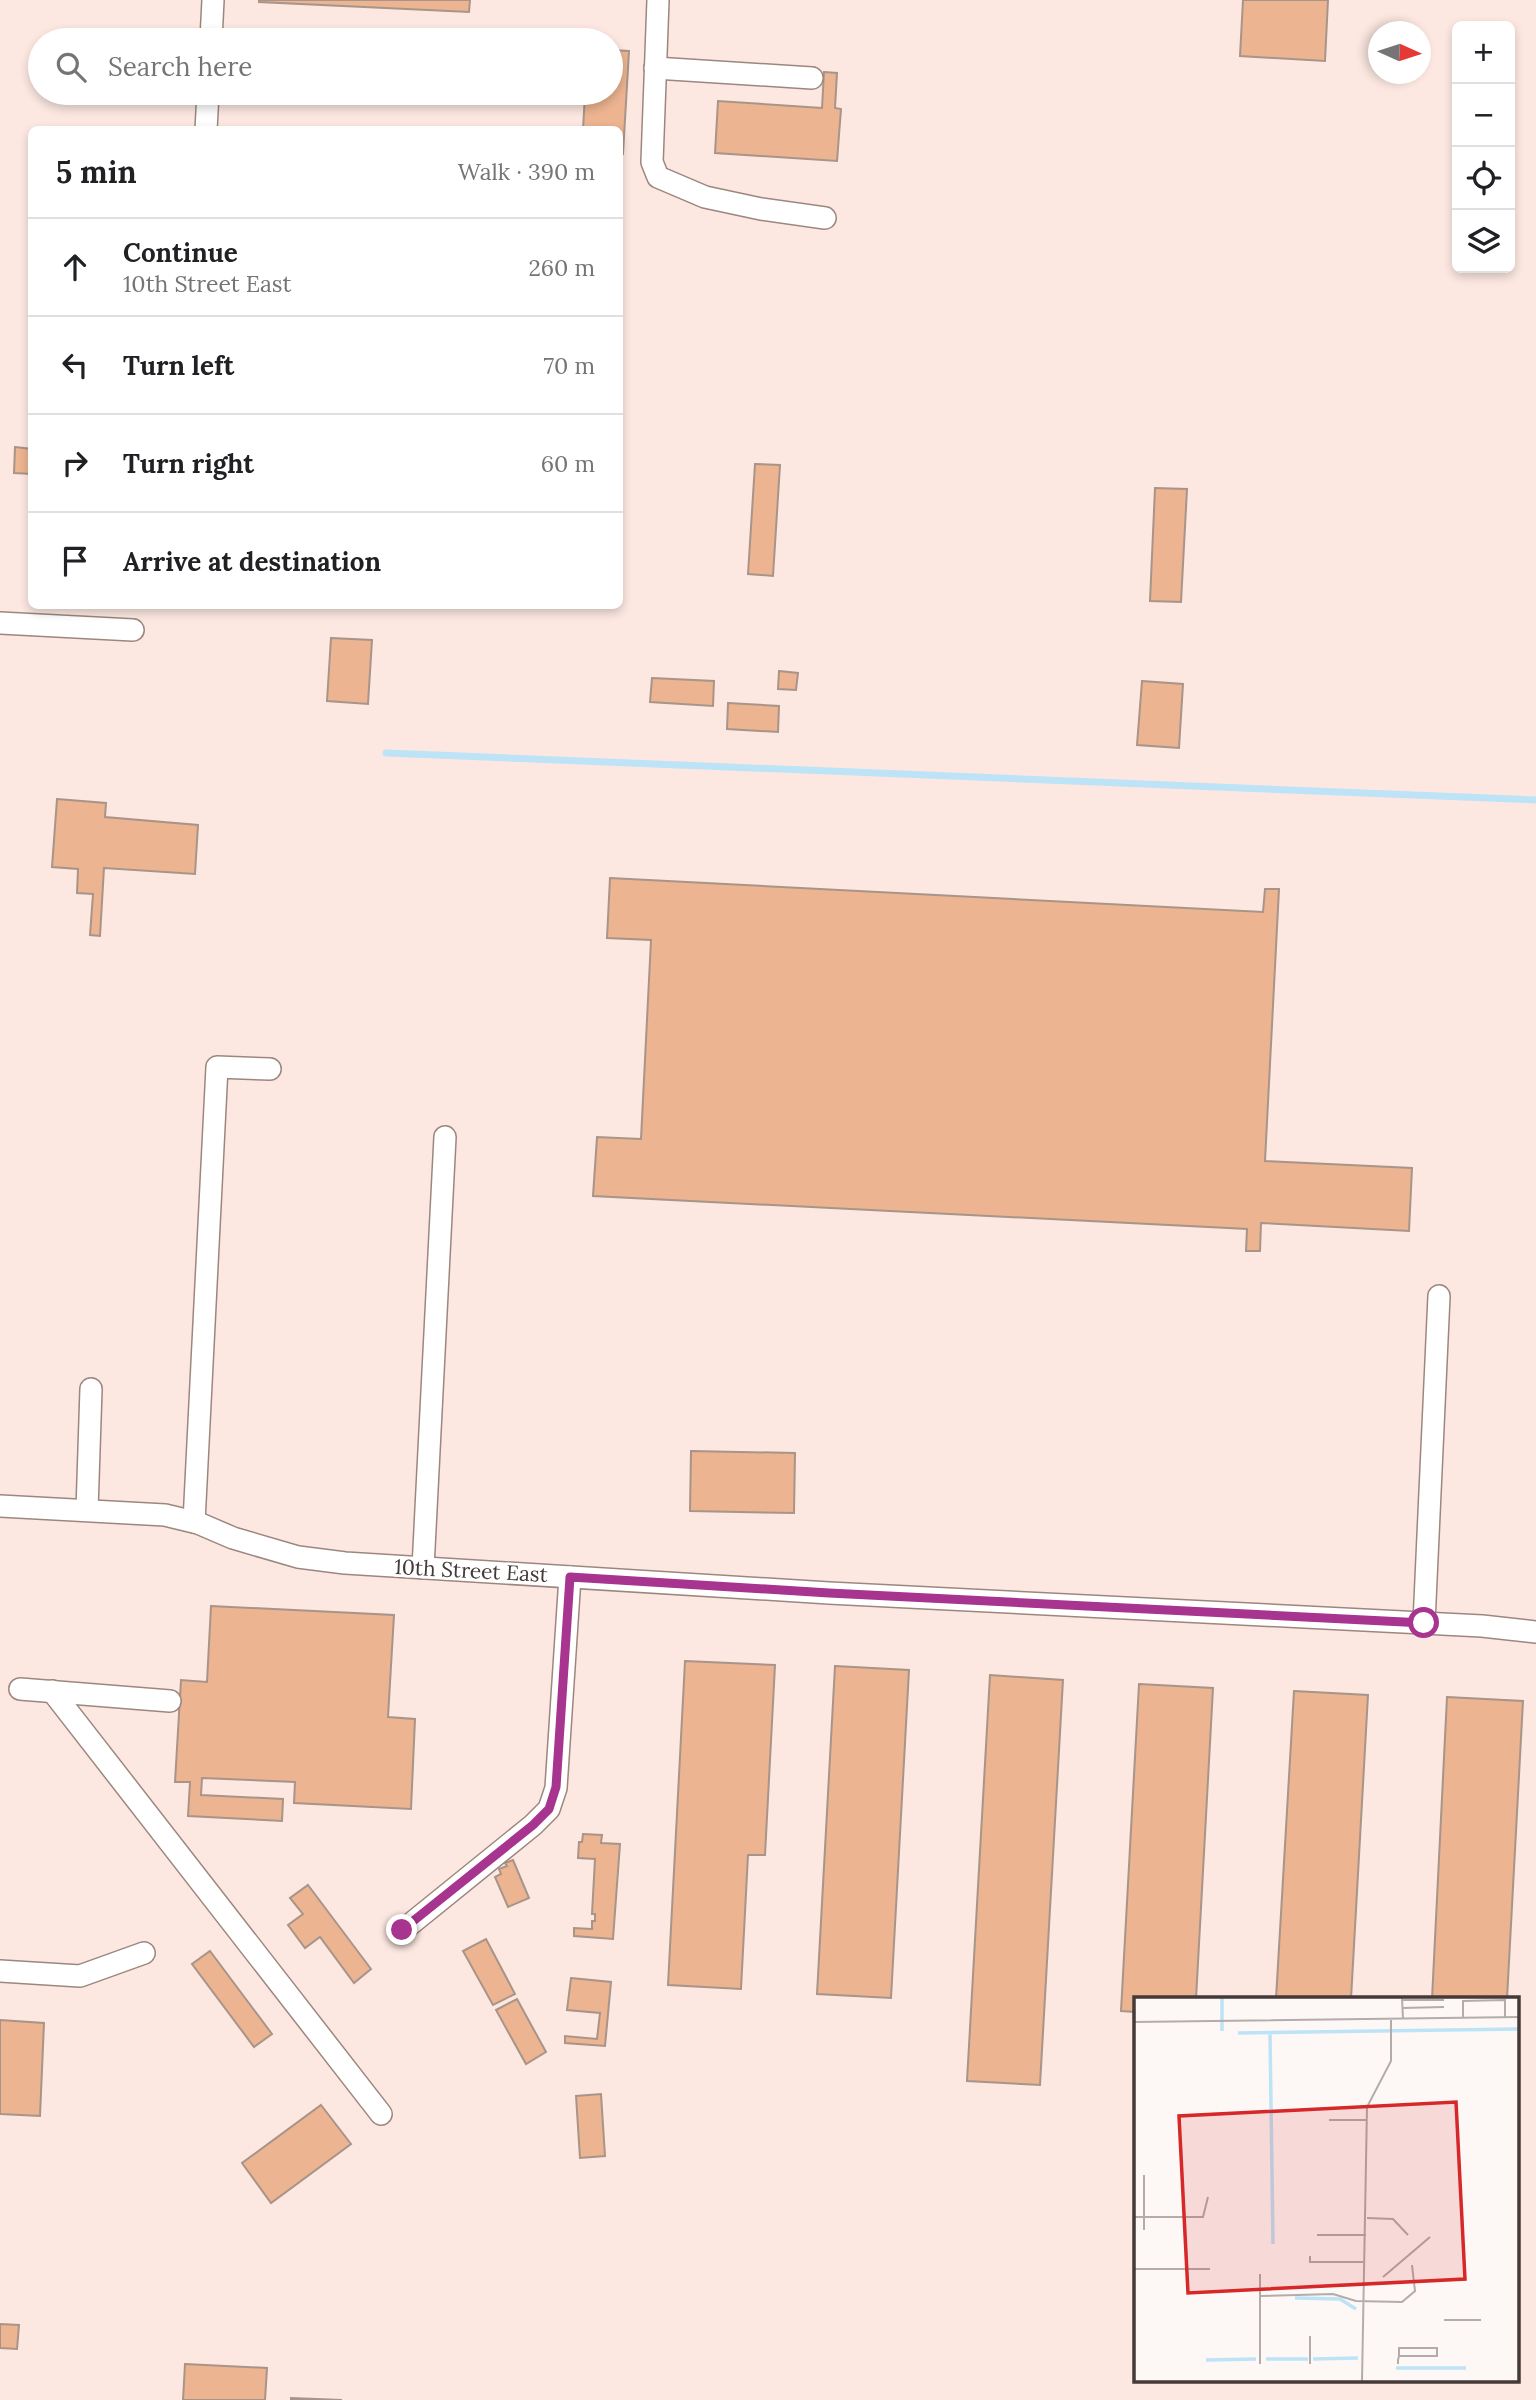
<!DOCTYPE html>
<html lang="en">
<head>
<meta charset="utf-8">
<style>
	:root { --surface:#fff; --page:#f6f6f6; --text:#202124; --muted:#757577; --line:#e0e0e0 }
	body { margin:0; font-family:Lora,serif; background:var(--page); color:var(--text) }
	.controls { position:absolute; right:21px; top:21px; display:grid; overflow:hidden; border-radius:10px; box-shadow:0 4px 10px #0003 }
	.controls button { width:63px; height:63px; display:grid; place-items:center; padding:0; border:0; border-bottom:2px solid var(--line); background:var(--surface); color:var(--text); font:35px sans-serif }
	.compass { position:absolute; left:1368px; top:21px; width:63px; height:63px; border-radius:50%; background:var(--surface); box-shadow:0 4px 10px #0003; rotate:93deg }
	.stop { position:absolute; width:21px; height:21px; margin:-16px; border:5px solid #a7348f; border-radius:50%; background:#fff }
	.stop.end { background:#a7348f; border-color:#fff; box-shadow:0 2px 7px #0008 }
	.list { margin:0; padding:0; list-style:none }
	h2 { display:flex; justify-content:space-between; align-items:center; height:91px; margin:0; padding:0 28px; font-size:30px }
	h2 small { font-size:23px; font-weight:400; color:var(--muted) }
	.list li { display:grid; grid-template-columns:46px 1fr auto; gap:21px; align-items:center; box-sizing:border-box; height:98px; padding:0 28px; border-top:2px solid var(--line) }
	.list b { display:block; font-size:26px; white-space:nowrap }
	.list p { margin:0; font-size:23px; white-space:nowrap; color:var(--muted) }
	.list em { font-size:23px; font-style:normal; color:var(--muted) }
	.icon { flex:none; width:38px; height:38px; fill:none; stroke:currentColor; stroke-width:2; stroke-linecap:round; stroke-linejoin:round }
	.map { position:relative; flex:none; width:1536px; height:2400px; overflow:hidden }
	.search { position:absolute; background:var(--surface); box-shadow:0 4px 10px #0003; left:28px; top:28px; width:595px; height:77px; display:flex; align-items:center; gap:18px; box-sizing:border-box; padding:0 24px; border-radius:38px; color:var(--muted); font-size:26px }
	.panel { position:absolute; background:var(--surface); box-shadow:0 4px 10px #0003; left:28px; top:126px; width:595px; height:483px; border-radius:10px }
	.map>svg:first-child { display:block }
</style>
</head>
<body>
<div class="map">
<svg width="1536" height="2400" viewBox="0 0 1536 2400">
	<rect width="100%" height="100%" fill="#fdf8f6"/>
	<!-- built -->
	<path fill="#fce8e1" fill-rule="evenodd" d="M0,0H1536V2400H0ZM1457,26H1510V268H1457ZM1378,32H1420V74H1378ZM40,40H611V93H40ZM32,130H620V606H32ZM1135,1999H1517V2381H1135Z"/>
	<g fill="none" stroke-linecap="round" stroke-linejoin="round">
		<!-- stream -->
		<polyline stroke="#bde3f7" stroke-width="7" points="386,753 1536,800"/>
	</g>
	<!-- building -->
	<g fill="#ecb490" stroke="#a89489" stroke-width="2">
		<polygon points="259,0 470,0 469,12 259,2"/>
		<polygon points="1243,0 1328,0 1325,61 1240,56"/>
		<polygon points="611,50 629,51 623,154 620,154 620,130 583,130 585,93 611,93"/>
		<polygon points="824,72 837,73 835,108 841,109 837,161 715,153 718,101 822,108"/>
		<polygon points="15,447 32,449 32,474 14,473"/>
		<polygon points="755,464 780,465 773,576 748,574"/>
		<polygon points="1155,488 1187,489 1181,602 1150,601"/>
		<polygon points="331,638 372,640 368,704 327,701"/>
		<polygon points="779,671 798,673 796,690 778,689"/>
		<polygon points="652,678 714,681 713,706 650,702"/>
		<polygon points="1142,681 1183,684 1179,748 1137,745"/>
		<polygon points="728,703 779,706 778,732 727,729"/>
		<polygon points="57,799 106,803 105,817 198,825 195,874 104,868 100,936 90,935 93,894 77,893 78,869 52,867"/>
		<polygon points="610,878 1263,912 1265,889 1279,889 1265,1161 1412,1168 1409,1231 1261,1223 1260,1251 1246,1251 1247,1229 593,1196 597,1137 641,1139 651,940 607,938"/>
		<polygon points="691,1451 795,1453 794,1513 690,1511"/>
		<polygon points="211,1606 394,1615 388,1717 415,1719 411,1809 294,1803 295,1782 202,1778 201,1795 283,1799 282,1821 188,1816 190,1782 175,1782 181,1680 207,1682"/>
		<polygon points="685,1661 775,1665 765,1855 748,1855 741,1989 668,1985"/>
		<polygon points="835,1666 909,1670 891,1998 817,1994"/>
		<polygon points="990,1675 1063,1680 1040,2085 967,2081"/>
		<polygon points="1139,1684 1213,1688 1196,1999 1135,1999 1135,2012 1121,2011"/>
		<polygon points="1294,1691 1368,1695 1351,1999 1276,1999"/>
		<polygon points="1447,1697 1523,1701 1507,1999 1432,1999"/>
		<polygon points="583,1834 602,1835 601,1843 620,1844 613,1939 574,1936 574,1928 592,1929 592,1921 595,1921 595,1914 592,1914 595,1859 578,1858 579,1842 582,1842"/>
		<polygon points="513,1860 529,1898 508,1907 495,1877 501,1874 499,1869 507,1866 505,1863"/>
		<polygon points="308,1885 371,1969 354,1983 320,1937 305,1948 288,1925 303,1914 290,1898"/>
		<polygon points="486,1939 515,1994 493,2005 463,1951"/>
		<polygon points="210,1951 272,2034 254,2047 192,1964"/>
		<polygon points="571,1978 611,1982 605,2046 565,2043 565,2036 597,2039 600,2013 567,2010"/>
		<polygon points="517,1999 546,2052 526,2064 496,2010"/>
		<polygon points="0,2020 44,2023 40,2116 0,2114"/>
		<polygon points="601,2094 605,2156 580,2158 576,2096"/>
		<polygon points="321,2105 351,2144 271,2203 242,2163"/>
		<polygon points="0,2324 19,2325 17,2349 0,2348"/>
		<polygon points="185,2364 267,2368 265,2400 183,2400"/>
		<polygon points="291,2398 342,2400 291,2400"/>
	</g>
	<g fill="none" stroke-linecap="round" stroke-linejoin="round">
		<defs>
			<g id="minor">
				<polyline points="658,0 652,162 658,177 705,197 761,209 825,218"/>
				<polyline points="211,40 213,0"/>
				<polyline points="655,68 812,78"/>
				<polyline points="206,130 208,93"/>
				<polyline points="0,623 133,630"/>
				<polyline points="0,1506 165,1515 198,1523 233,1538 298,1557 345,1563 829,1593 1482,1626 1536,1632"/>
				<polyline points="87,1510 91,1389"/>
				<polyline points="194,1522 217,1067 270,1069"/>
				<polyline points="423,1568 445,1137"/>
				<polyline points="1424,1623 1439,1296"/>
				<polyline points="20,1689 170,1701"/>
				<polyline points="52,1691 381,2114"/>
				<polyline points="402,1931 533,1825 549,1809 556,1788 570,1577"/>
				<polyline points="0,1971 80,1976 144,1953"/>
			</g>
		</defs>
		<!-- minor casing -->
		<use href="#minor" stroke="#9c877f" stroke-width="24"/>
		<!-- minor -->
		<use href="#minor" stroke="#fff" stroke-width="21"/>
	</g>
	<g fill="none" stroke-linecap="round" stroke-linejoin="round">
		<!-- route -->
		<polyline stroke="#a7348f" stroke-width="9" points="402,1930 533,1825 549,1809 556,1787 570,1577 829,1593 1424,1623"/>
	</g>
	<g text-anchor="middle" stroke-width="5" stroke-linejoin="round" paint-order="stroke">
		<!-- street labels -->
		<g font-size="21" fill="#443a37" stroke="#fff">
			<text transform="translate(471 1571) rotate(3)" y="7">10th Street East</text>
		</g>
	</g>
	<!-- overview -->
	<g transform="translate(1134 1997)">
		<rect width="385" height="385" fill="#fdf8f6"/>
		<path fill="none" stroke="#bde3f7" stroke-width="3.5" d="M88,1V34M104,36L385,32M136,37L139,247M161,301L206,302L222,312M132,362H174M179,362L224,361M72,363L122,362M262,371H332"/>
		<path fill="none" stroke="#b3acaa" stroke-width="2" d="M268,1L269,22M268,3H310M268,11L310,10M329,21V4L371,3V20M0,25L385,20M195,123H233M10,178V233M0,220H69L74,200M233,221L259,222L274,238M183,238H232M176,259V265H229M0,272H76M126,277V367M249,280L296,240M126,299L199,297L222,304L268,305L281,294L278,268M310,323H347M176,367V339M264,367V363L265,359V351H303V359H265M228,384L233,110L257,64V22"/>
		<path fill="#d62828" fill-opacity="0.15" stroke="#d62828" stroke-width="3.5" d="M322,105L331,282L54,296L45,119Z"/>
		<rect width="385" height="385" fill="none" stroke="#443a37" stroke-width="3.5"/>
	</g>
</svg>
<div class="controls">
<button>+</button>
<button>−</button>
<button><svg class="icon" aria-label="locate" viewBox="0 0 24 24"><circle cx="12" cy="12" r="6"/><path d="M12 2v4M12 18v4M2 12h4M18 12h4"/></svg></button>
<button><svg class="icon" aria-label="layers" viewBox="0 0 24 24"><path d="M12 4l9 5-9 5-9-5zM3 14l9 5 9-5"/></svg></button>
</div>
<svg class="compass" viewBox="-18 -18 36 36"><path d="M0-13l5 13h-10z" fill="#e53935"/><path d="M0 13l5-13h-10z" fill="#757577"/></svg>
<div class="stop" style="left:1424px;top:1623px"></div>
<div class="stop end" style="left:402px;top:1930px"></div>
<div class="search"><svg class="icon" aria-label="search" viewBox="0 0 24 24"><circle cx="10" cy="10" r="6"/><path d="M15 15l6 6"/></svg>Search here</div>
<section class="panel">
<h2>5 min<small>Walk · 390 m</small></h2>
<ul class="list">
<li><svg class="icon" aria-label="ahead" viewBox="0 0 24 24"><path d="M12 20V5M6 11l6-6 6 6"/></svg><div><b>Continue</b><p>10th Street East</p></div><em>260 m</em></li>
<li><svg class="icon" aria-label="left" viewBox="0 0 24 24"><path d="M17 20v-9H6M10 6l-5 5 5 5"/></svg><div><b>Turn left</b></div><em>70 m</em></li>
<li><svg class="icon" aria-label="right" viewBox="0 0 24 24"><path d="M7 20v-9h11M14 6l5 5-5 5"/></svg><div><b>Turn right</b></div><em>60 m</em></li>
<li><svg class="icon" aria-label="arrive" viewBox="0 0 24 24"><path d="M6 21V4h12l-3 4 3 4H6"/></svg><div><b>Arrive at destination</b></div></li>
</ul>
</section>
</div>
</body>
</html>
